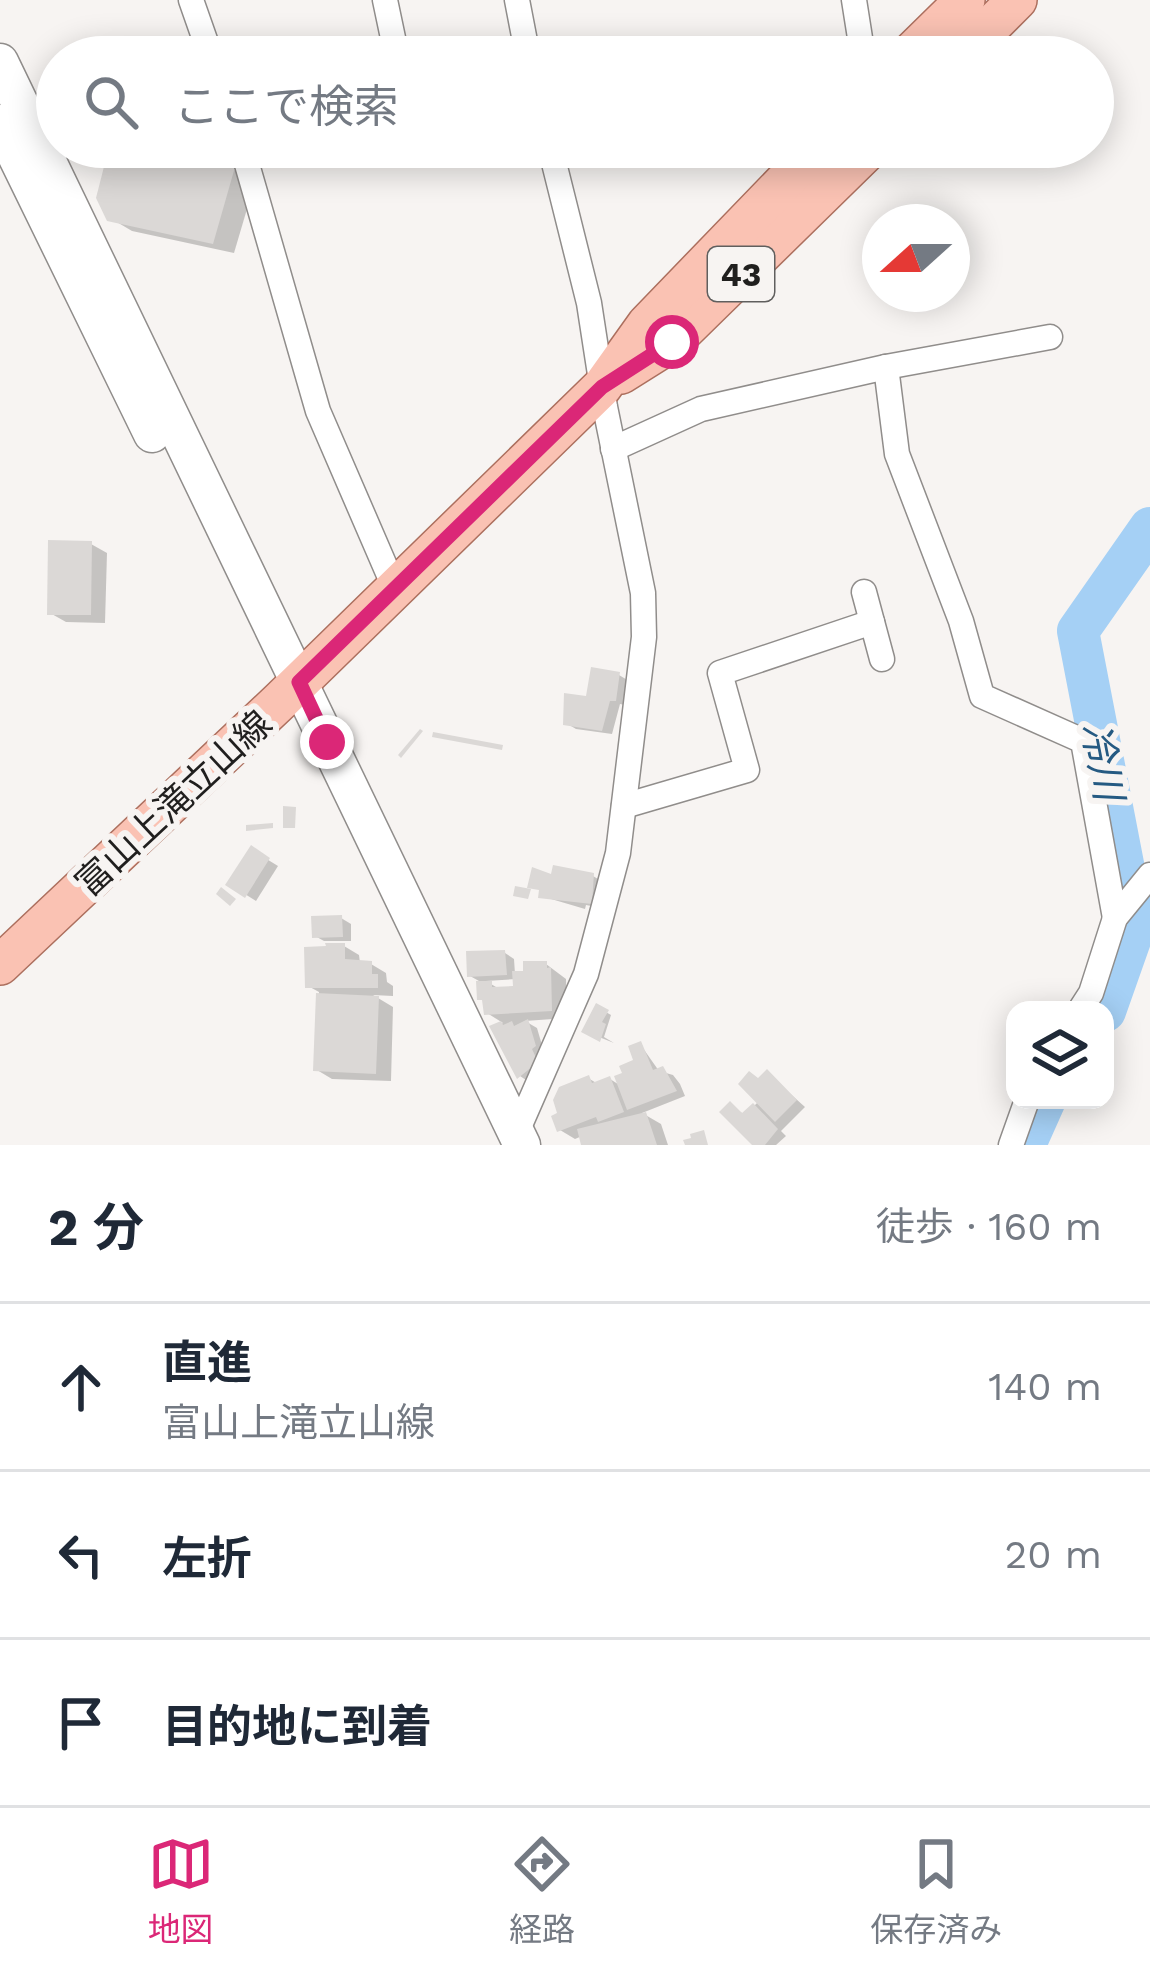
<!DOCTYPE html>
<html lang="ja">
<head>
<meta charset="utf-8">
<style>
	:root { --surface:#fff; --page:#f6f6f7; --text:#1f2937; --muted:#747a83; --line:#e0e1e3; --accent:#db2777 }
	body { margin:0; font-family:"Work Sans","Noto Sans JP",sans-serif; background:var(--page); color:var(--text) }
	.controls { position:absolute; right:36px; bottom:36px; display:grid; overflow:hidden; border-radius:24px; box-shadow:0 6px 30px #0003 }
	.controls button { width:108px; height:108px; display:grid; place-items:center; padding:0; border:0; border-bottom:3px solid var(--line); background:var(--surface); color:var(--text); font:60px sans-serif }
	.compass { position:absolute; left:862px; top:204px; width:108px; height:108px; border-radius:50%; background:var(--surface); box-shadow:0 6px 30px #0003; rotate:249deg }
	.stop { position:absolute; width:36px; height:36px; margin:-27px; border:9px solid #db2777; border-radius:50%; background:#fff }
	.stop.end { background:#db2777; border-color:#fff; box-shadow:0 3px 12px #0008 }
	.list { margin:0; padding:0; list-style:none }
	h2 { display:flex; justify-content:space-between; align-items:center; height:156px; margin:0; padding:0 48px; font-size:51px }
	h2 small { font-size:39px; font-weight:400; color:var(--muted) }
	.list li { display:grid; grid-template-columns:78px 1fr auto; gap:36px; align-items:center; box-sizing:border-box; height:168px; padding:0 48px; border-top:3px solid var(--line) }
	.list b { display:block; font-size:45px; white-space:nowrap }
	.list p { margin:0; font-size:39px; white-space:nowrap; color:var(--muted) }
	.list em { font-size:39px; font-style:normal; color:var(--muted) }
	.icon { flex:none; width:66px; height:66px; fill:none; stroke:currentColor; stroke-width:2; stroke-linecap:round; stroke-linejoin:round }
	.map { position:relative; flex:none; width:1150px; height:1145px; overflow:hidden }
	.search { position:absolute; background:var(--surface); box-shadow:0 6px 30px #0003; left:36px; right:36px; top:36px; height:132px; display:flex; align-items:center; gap:30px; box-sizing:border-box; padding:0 42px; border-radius:66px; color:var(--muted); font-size:45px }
	.sheet { height:660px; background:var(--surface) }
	nav { display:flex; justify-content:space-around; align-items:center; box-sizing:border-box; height:168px; border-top:3px solid var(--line); background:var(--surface); font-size:33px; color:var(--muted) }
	nav a { display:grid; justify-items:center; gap:6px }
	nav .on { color:var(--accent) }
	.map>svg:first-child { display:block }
</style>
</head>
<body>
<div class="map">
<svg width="1150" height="1145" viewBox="0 0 1150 1145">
	<rect width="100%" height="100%" fill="#f7f4f2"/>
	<!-- shadow -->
	<g fill="#0003" fill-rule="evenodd">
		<polygon points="112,147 156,147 234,170 255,182 234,253 132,231 110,218"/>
		<polygon points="91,544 107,553 105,623 66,622 50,613"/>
		<polygon points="619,675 629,681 625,705 620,704 612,734 576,729 566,723"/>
		<polygon points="252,850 278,866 256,901 229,884"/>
		<polygon points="545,874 593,876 603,882 601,908 586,905 585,909 541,896"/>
		<polygon points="341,918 351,924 351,941 324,941 315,936"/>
		<polygon points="344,946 359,955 360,963 371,964 386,973 387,982 393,986 393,996 373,995 393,1007 391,1081 332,1079 317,1070 319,992 308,986"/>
		<path d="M505,953L514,959L515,974L546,964L566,979L567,1018L525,1021L537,1028L544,1052L529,1082L520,1076L493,1028L503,1023L487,1013L486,1002L480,998L479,981L470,976ZM516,979V989L501,990L486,981Z"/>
		<polygon points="597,1007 611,1015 604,1037 614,1043 589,1033"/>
		<polygon points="640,1044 659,1071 673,1075 680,1084 685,1096 642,1113 661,1124 668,1145 584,1145 582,1136 575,1139 560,1130 588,1078 598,1084 610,1079 621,1086 640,1061"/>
		<polygon points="767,1073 805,1107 781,1131 786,1136 776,1145 757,1145 730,1105 745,1115 758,1102 760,1080"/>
	</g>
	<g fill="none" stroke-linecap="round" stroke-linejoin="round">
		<!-- river -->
		<g stroke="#a5d0f5" stroke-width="42">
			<polyline points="1105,1011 1135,926 1078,631 1150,528"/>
			<polyline points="1028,1138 1045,1100"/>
		</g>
	</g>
	<!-- building -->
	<g fill="#dbd8d6">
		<polygon points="109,147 166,147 235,167 213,244 107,221 96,198"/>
		<polygon points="48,540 92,541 91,615 47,615"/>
		<polygon points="591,667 620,672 616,701 610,701 602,731 563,725 564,693 586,696"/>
		<polygon points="420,729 423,731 401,758 398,755"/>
		<polygon points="433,732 503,745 502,750 432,737"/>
		<polygon points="283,806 296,807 295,828 283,828"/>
		<polygon points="273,823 273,828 246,831 246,825"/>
		<polygon points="251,845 270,858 245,898 225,885"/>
		<polygon points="553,865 594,873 592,904 538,898 539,890 527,888 532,867 551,874"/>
		<polygon points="515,886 531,889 528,899 513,896"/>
		<polygon points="221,887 236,899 230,906 216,894"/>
		<polygon points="342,915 343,937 312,938 311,916"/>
		<polygon points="325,943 345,943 345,959 372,961 372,974 378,974 378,988 305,988 304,947 326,946"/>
		<polygon points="505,950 507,975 467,977 466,951"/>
		<polygon points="523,961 547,961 547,968 551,967 552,1011 484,1015 482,1000 477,1000 476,981 492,981 492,987 513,986 512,971 523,971"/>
		<polygon points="316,993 379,996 376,1074 313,1071"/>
		<polygon points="596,1003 609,1010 602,1022 606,1024 600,1042 581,1032"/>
		<polygon points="528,1019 536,1046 532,1049 538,1062 517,1079 489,1026 501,1021 503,1025 512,1021 514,1026"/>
		<polygon points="641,1041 653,1070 663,1066 677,1091 627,1110 614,1076 622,1073 619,1066 633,1060 628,1046"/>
		<polygon points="767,1069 797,1100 775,1122 738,1084 749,1071 758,1078"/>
		<polygon points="589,1075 592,1083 610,1076 624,1112 598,1122 596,1117 557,1132 551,1116 557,1113 553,1100 559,1087"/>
		<polygon points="730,1101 742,1113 753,1103 778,1129 765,1145 752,1145 719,1112"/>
		<polygon points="646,1112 657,1145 581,1145 577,1129"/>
		<polygon points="704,1130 708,1145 685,1145 683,1140 691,1138 690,1134"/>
	</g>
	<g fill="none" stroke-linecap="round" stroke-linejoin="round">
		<defs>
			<g id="street">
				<polyline points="191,0 211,57"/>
				<polyline points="385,0 397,57"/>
				<polyline points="517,0 528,57"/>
				<polyline points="854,0 863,57"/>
				<polyline points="242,147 318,411 395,589"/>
				<polyline points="886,367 897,454 961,621 982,696 1083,741 1115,918"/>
				<polyline points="613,449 701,409 886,367 1050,337"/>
				<polyline points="864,592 882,659"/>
				<polyline points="624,806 747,770 720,673 872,622"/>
				<polyline points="1080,1010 1091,993 1115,918 1150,875"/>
				<polyline points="516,1134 586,974 618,853 644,637 643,593 605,407 589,303 550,147"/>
				<polyline points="1011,1145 1027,1100"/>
			</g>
			<g id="secondary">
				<polyline points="0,62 522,1145"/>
				<polyline points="0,123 152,434"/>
			</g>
			<g id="primary">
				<polyline points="907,57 965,0"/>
				<polyline points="960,57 1017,0"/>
				<polyline points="621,374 672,342 871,147"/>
				<polyline points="0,965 280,701 602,387 647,324 818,147"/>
			</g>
		</defs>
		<!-- street casing -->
		<use href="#street" stroke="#908d8b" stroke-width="27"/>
		<!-- secondary casing -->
		<use href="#secondary" stroke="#908d8b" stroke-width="39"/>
		<!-- primary casing -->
		<use href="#primary" stroke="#ac6f5e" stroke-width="42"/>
		<!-- street -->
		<use href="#street" stroke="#fff" stroke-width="24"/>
		<!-- secondary -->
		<use href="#secondary" stroke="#fff" stroke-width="36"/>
		<!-- primary -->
		<use href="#primary" stroke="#fac2b3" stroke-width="39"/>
	</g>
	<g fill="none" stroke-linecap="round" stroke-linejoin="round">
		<!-- route -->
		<polyline stroke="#db2777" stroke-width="15" points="327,742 299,682 602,387 672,342"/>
	</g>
	<g text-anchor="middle" stroke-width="12" stroke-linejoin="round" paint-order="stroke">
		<!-- shield labels -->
		<rect fill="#f7f4f2" stroke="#605f5e" stroke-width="3" x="708" y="247" width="66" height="54" rx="9"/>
		<g font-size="33" font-weight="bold" fill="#201f1e">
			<text x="741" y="286">43</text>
		</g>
		<!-- street labels -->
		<g font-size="36" fill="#201f1e" stroke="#f7f4f2">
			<text transform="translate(173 803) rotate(-43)" y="13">富山上滝立山線</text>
		</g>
		<!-- water labels -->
		<g font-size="39" font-style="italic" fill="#255a82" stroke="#f7f4f2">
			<text transform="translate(1103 761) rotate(79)" y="14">冷川</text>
		</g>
	</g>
</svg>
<div class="controls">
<button><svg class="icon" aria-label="layers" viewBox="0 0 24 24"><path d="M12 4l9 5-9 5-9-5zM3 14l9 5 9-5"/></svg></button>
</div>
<svg class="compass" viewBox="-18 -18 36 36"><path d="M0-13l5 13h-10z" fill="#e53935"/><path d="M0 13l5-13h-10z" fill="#747a83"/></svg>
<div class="stop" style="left:672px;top:342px"></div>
<div class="stop end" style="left:327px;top:742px"></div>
<div class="search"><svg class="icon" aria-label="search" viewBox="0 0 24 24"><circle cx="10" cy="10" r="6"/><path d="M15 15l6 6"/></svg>ここで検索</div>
</div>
<section class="sheet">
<h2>2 分<small>徒歩 · 160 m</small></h2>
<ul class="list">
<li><svg class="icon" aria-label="ahead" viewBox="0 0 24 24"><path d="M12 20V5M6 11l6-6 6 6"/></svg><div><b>直進</b><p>富山上滝立山線</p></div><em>140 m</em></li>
<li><svg class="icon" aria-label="left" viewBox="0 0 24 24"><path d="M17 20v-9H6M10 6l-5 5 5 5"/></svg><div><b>左折</b></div><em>20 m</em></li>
<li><svg class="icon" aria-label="arrive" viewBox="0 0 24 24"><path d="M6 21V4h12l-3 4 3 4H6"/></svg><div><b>目的地に到着</b></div></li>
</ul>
</section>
<nav>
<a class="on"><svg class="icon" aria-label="map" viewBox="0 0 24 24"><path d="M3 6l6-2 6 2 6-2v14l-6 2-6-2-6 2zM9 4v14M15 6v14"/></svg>地図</a>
<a><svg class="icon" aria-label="directions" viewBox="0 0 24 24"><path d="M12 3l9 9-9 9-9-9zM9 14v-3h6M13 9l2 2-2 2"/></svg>経路</a>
<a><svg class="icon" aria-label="saved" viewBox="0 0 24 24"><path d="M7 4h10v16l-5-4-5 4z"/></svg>保存済み</a>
</nav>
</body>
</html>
